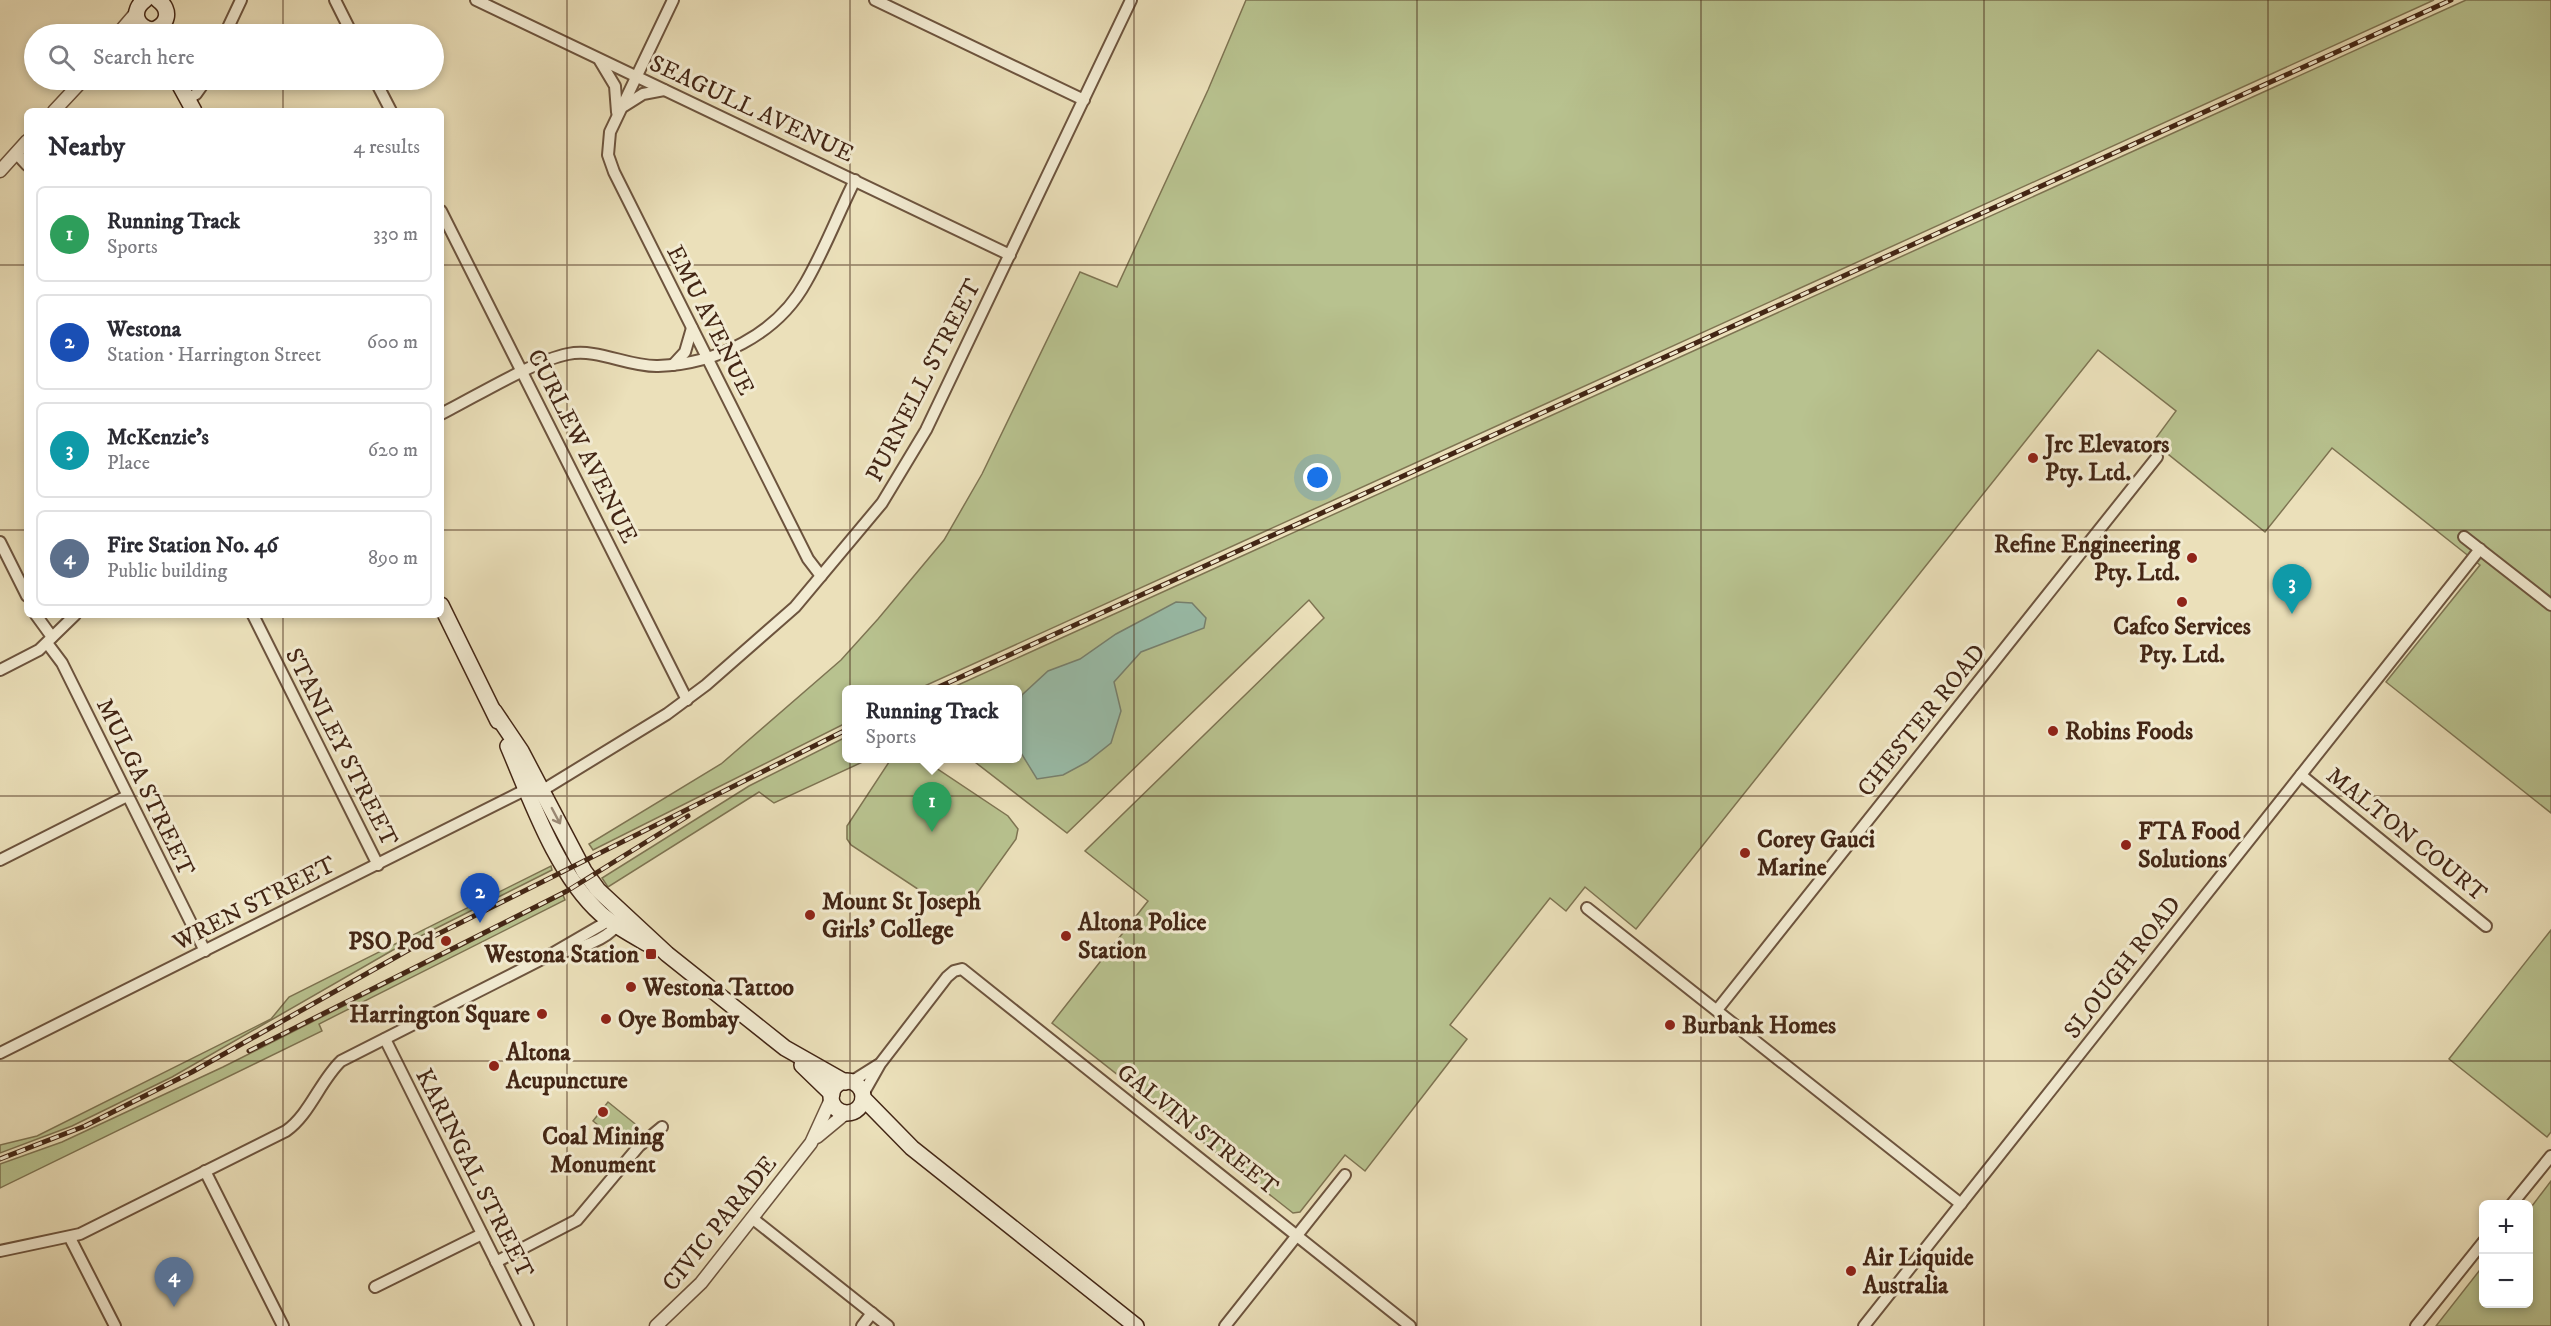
<!DOCTYPE html>
<html lang="en">
<head>
<meta charset="utf-8">
<style>
	:root { --surface:#fff; --page:#f2f2f3; --text:#2b2b33; --muted:#7c7c81; --line:#e1e1e2; --accent:#2563eb }
	body { margin:0; font-family:"IM FELL DW Pica",serif; background:var(--page); color:var(--text) }
	.controls { position:absolute; right:18px; bottom:18px; display:grid; overflow:hidden; border-radius:9px; box-shadow:0 3px 9px #0003 }
	.controls button { width:54px; height:54px; display:grid; place-items:center; padding:0; border:0; border-bottom:2px solid var(--line); background:var(--surface); color:var(--text); font:30px sans-serif }
	.you { position:absolute; left:1318px; top:478px; width:21px; height:21px; margin:-15px; border:4px solid #fff; border-radius:50%; background:#1a73e8; box-shadow:0 0 0 9px #1a73e833 }
	.badge { display:grid; place-items:center; width:39px; height:39px; border-radius:50%; background:var(--accent); color:#fff; font-size:20px; font-weight:700 }
	.pin { position:absolute; translate:-50% -50px; filter:drop-shadow(0 2px 3px #0008) }
	.pin::after { content:''; position:absolute; top:32px; width:21px; height:18px; background:inherit; clip-path:polygon(0 0,100% 0,50% 100%) }
	.popup { position:absolute; left:842px; top:685px; width:180px; height:78px; box-sizing:border-box; display:grid; place-content:center; border-radius:9px; background:var(--surface); filter:drop-shadow(0 2px 4px #0005); font-size:20px; white-space:nowrap; color:var(--muted) }
	.popup b { font-size:22px; color:var(--text) }
	.popup::after { content:''; position:absolute; left:50%; top:100%; margin-left:-12px; border:12px solid transparent; border-top-color:var(--surface) }
	.list { margin:0; padding:0; list-style:none }
	h2 { display:flex; justify-content:space-between; align-items:center; height:78px; margin:0; padding:0 24px; font-size:26px }
	h2 small { font-size:20px; font-weight:400; color:var(--muted) }
	.list li { display:grid; grid-template-columns:39px 1fr auto; gap:18px; align-items:center; box-sizing:border-box; height:96px; margin:0 12px 12px; padding:0 12px; border:2px solid var(--line); border-radius:9px }
	.list b { display:block; font-size:22px; white-space:nowrap }
	.list p { margin:0; font-size:20px; white-space:nowrap; color:var(--muted) }
	.list em { font-size:20px; font-style:normal; color:var(--muted) }
	.icon { flex:none; width:33px; height:33px; fill:none; stroke:currentColor; stroke-width:2; stroke-linecap:round; stroke-linejoin:round }
	.map { position:relative; flex:none; width:2551px; height:1326px; overflow:hidden }
	.search { position:absolute; background:var(--surface); box-shadow:0 3px 9px #0003; left:24px; top:24px; width:420px; height:66px; display:flex; align-items:center; gap:15px; box-sizing:border-box; padding:0 21px; border-radius:33px; color:var(--muted); font-size:22px }
	.panel { position:absolute; background:var(--surface); box-shadow:0 3px 9px #0003; left:24px; top:108px; width:420px; height:510px; border-radius:9px }
	.map>svg:first-child { display:block }
</style>
</head>
<body>
<div class="map">
<svg width="2551" height="1326" viewBox="0 0 2551 1326">
	<rect width="100%" height="100%" fill="#ebe0ba"/>
	<filter id="stains"><feTurbulence type="fractalNoise" baseFrequency=".00333" numOctaves="4"/><feColorMatrix values="0 0 0 0 .2 0 0 0 0 .09 0 0 0 0 .02 0 0 0 .5 -.17"/></filter>
	<radialGradient id="worn" r=".72"><stop offset=".6" stop-color="#630" stop-opacity="0"/><stop offset="1" stop-color="#630" stop-opacity=".3"/></radialGradient>
	<!-- green -->
	<g fill="#b8c28f" stroke="#7e7452" stroke-width="1.5">
		<polygon points="1246,0 2434,0 918,689 846,690 846,723 593,850 589,844 721,764 841,660 878,619 944,540 982,474 1080,272 1117,287 1208,90"/>
		<polygon points="2466,0 2551,0 2551,813 2386,682 2480,565 2332,448 2265,532 2153,442 2176,411 2098,350 1636,929 1585,887 1566,911 1550,898 1450,1025 1467,1039 1365,1171 1345,1155 1300,1212 1293,1213 1052,1023 1148,901 1085,851 1324,618 1309,600 1067,833 971,759 1018,758 1018,690 947,690"/>
		<polygon points="846,737 846,758 869,759 774,803 759,792 608,887 602,878 749,786"/>
		<polygon points="921,758 1008,816 1018,829 1016,839 965,910 957,912 948,909 851,845 847,839 847,826 891,759"/>
		<polygon points="551,866 552,870 393,950 172,1077 72,1126 0,1153 0,1145 37,1136 271,1019 289,997"/>
		<polygon points="563,895 565,900 319,1024 322,1031 0,1188 0,1164 62,1142 223,1067"/>
		<polygon points="2551,930 2551,1132 2547,1137 2449,1059"/>
		<polygon points="608,1102 639,1127 624,1146 593,1121"/>
		<polygon points="2551,1181 2551,1326 2436,1326 2483,1266 2484,1304 2528,1304 2529,1210"/>
	</g>
	<!-- water -->
	<polygon fill="#99beab" stroke="#77816f" stroke-width="1.5" points="1176,602 1192,603 1206,618 1204,628 1141,652 1114,682 1121,711 1111,743 1087,762 1063,775 1037,779 1018,748 1018,713 1022,695 1048,671 1080,659 1116,634"/>
	<g fill="none" stroke-linecap="round" stroke-linejoin="round">
		<defs>
			<g id="minor">
				<polyline points="335,0 352,34"/>
				<polyline points="476,0 1010,255"/>
				<polyline points="673,0 610,132 608,155 614,172 808,559 821,576"/>
				<polyline points="875,0 1084,100"/>
				<polyline points="225,34 241,0"/>
				<polyline points="600,61 615,86 617,112"/>
				<polyline points="375,80 391,111"/>
				<polyline points="188,99 196,94 206,80"/>
				<polyline points="624,106 643,94 664,90"/>
				<polyline points="16,153 27,165"/>
				<polyline points="441,211 687,700"/>
				<polyline points="673,365 685,352 692,328"/>
				<path d="M441,414C475,397 533,361 568,354C598,348 628,367 658,366C716,364 777,335 806,282C825,249 838,214 855,180"/>
				<polyline points="2464,537 2551,605"/>
				<polyline points="0,542 27,596"/>
				<polyline points="36,615 52,637"/>
				<polyline points="253,615 378,865"/>
				<polyline points="47,643 62,663 205,951"/>
				<polyline points="0,670 39,650 75,615"/>
				<polyline points="2301,775 2486,926"/>
				<polyline points="543,790 667,714 706,685 795,607 882,503 926,430 1131,0"/>
				<polyline points="0,860 127,796"/>
				<polyline points="1587,908 1961,1204"/>
				<path d="M560,953C579,948 605,941 617,925"/>
				<polyline points="1717,1010 2157,457"/>
				<polyline points="385,1039 528,1326"/>
				<polyline points="0,1053 527,789"/>
				<polyline points="851,1082 878,1065"/>
				<polyline points="863,1094 880,1064 947,977 954,971 962,969 1410,1326"/>
				<polyline points="205,1171 283,1326"/>
				<polyline points="2512,1204 2551,1156"/>
				<polyline points="752,1218 888,1326"/>
				<polyline points="70,1238 115,1326"/>
				<path d="M0,1251L80,1234L286,1131C310,1114 320,1081 341,1061L548,956L610,920"/>
				<polyline points="496,1262 577,1220 639,1146 662,1127"/>
				<polyline points="375,1287 482,1234"/>
				<polyline points="862,1326 872,1313"/>
				<polyline points="1225,1326 1345,1175"/>
				<polyline points="1864,1326 2480,549"/>
				<polyline points="2416,1326 2484,1241"/>
			</g>
			<g id="tertiary">
				<polyline points="118,34 136,13"/>
				<polyline points="129,34 146,29"/>
				<polyline points="54,111 83,80"/>
				<polyline points="0,171 27,141"/>
				<polyline points="817,1137 846,1113"/>
				<polyline points="656,1326 701,1283 811,1143 832,1097"/>
			</g>
			<g id="secondary">
				<path d="M145,0C131,10 135,27 152,30C168,26 172,10 158,0"/>
				<polyline points="177,80 194,111"/>
				<polyline points="441,605 498,721"/>
				<polyline points="494,711 521,751 584,871 598,890 667,954 785,1048 845,1082"/>
				<path d="M508,746C531,800 557,875 601,914C615,926 632,935 648,944"/>
				<polyline points="802,1065 832,1094"/>
				<circle cx="847" cy="1097" r="16"/>
				<polyline points="863,1098 912,1148 1136,1326"/>
			</g>
		</defs>
		<!-- minor casing -->
		<use href="#minor" stroke="#6d543e" stroke-width="14"/>
		<!-- tertiary casing -->
		<use href="#tertiary" stroke="#6d543e" stroke-width="15"/>
		<!-- secondary casing -->
		<use href="#secondary" stroke="#432615" stroke-width="18"/>
		<!-- minor -->
		<use href="#minor" stroke="#f2ebd2" stroke-width="10"/>
		<!-- tertiary -->
		<use href="#tertiary" stroke="#f2ebd2" stroke-width="12"/>
		<!-- secondary -->
		<use href="#secondary" stroke="#f2ebd2" stroke-width="15"/>
		<defs>
			<g id="rail">
				<polyline points="932,690 2451,0"/>
				<polyline points="249,1051 567,891 688,816"/>
				<polyline points="0,1159 85,1126 192,1072 428,939 846,730"/>
			</g>
		</defs>
		<!-- rail casing -->
		<use href="#rail" stroke="#432615" stroke-width="5"/>
		<!-- rail -->
		<use href="#rail" stroke="#f2ebd2" stroke-width="3" stroke-dasharray="9" stroke-linecap="butt"/>
	</g>
	<!-- one-way arrows -->
	<defs><path id="oneway-shaft" d="M-6 0H5M1.5-3L5.5 0L1.5 3" fill="none" stroke-width="1.6" stroke-linecap="round" stroke-linejoin="round" transform="scale(1.5)"/></defs>
	<use stroke="#9a8874" href="#oneway-shaft" transform="translate(556 816) rotate(62)"/>
	<!-- grid -->
	<path fill="none" stroke="#432615" stroke-width="1.5" stroke-opacity="0.55" d="M283,0V34M567,0V1326M850,0V1326M1134,0V1326M1417,0V1326M1701,0V1326M1984,0V1326M2268,0V1326M283,80V111M0,265H27M441,265H2551M0,530H27M441,530H2551M283,615V1326M0,796H2551M0,1061H2551"/>
	<!-- markers -->
	<g fill="#8f2418" stroke="#f2ebd2" stroke-width="2">
		<circle cx="2033" cy="458" r="6"/>
		<circle cx="2192" cy="558" r="6"/>
		<circle cx="2182" cy="602" r="6"/>
		<circle cx="2053" cy="731" r="6"/>
		<circle cx="2126" cy="845" r="6"/>
		<circle cx="1745" cy="853" r="6"/>
		<circle cx="810" cy="915" r="6"/>
		<circle cx="1066" cy="936" r="6"/>
		<circle cx="446" cy="941" r="6"/>
		<rect x="645" y="948" width="12" height="12" rx="3"/>
		<circle cx="631" cy="987" r="6"/>
		<circle cx="542" cy="1014" r="6"/>
		<circle cx="606" cy="1019" r="6"/>
		<circle cx="1670" cy="1025" r="6"/>
		<circle cx="494" cy="1066" r="6"/>
		<circle cx="603" cy="1112" r="6"/>
		<circle cx="1851" cy="1271" r="6"/>
	</g>
	<g text-anchor="middle" stroke-width="6" stroke-linejoin="round" paint-order="stroke">
		<!-- street labels -->
		<g font-size="24" fill="#432615" stroke="#f2ebd2">
			<text transform="translate(752 108) rotate(25)" y="8">SEAGULL AVENUE</text>
			<text transform="translate(711 320) rotate(63)" y="8">EMU AVENUE</text>
			<text transform="translate(923 380) rotate(-63)" y="8">PURNELL STREET</text>
			<text transform="translate(583 446) rotate(63)" y="8">CURLEW AVENUE</text>
			<text transform="translate(1921 720) rotate(-51)" y="8">CHESTER ROAD</text>
			<text transform="translate(342 747) rotate(63)" y="8">STANLEY STREET</text>
			<text transform="translate(146 787) rotate(64)" y="8">MULGA STREET</text>
			<text transform="translate(2407 834) rotate(39)" y="8">MALTON COURT</text>
			<text transform="translate(254 903) rotate(-27)" y="8">WREN STREET</text>
			<text transform="translate(2122 967) rotate(-52)" y="8">SLOUGH ROAD</text>
			<text transform="translate(1198 1129) rotate(38)" y="8">GALVIN STREET</text>
			<text transform="translate(475 1173) rotate(63)" y="8">KARINGAL STREET</text>
			<text transform="translate(719 1223) rotate(-51)" y="8">CIVIC PARADE</text>
		</g>
		<!-- poi labels -->
		<g font-size="24" font-weight="bold" fill="#432615" stroke="#f2ebd2" text-anchor="start">
			<text x="2045" y="452">Jrc Elevators<tspan x="2045" dy="28">Pty. Ltd.</tspan></text>
			<text x="2180" y="552" text-anchor="end">Refine Engineering<tspan x="2180" dy="28">Pty. Ltd.</tspan></text>
			<text x="2182" y="634" text-anchor="middle">Cafco Services<tspan x="2182" dy="28">Pty. Ltd.</tspan></text>
			<text x="2065" y="739">Robins Foods</text>
			<text x="2138" y="839">FTA Food<tspan x="2138" dy="28">Solutions</tspan></text>
			<text x="1757" y="847">Corey Gauci<tspan x="1757" dy="28">Marine</tspan></text>
			<text x="822" y="909">Mount St Joseph<tspan x="822" dy="28">Girls' College</tspan></text>
			<text x="1078" y="930">Altona Police<tspan x="1078" dy="28">Station</tspan></text>
			<text x="434" y="949" text-anchor="end">PSO Pod</text>
			<text x="639" y="962" text-anchor="end">Westona Station</text>
			<text x="643" y="995">Westona Tattoo</text>
			<text x="530" y="1022" text-anchor="end">Harrington Square</text>
			<text x="618" y="1027">Oye Bombay</text>
			<text x="1682" y="1033">Burbank Homes</text>
			<text x="506" y="1060">Altona<tspan x="506" dy="28">Acupuncture</tspan></text>
			<text x="603" y="1144" text-anchor="middle">Coal Mining<tspan x="603" dy="28">Monument</tspan></text>
			<text x="1863" y="1265">Air Liquide<tspan x="1863" dy="28">Australia</tspan></text>
		</g>
	</g>
	<rect width="100%" height="100%" filter="url(#stains)"/>
	<rect width="100%" height="100%" fill="url(#worn)"/>
</svg>
<div class="controls">
<button>+</button>
<button>−</button>
</div>
<div class="you"></div>
<div class="pin badge" style="left:932px;top:832px;background:#2e9e5b">1</div>
<div class="popup"><b>Running Track</b>Sports</div>
<div class="pin badge" style="left:480px;top:923px;background:#1a4fb4">2</div>
<div class="pin badge" style="left:2292px;top:614px;background:#0f9aa8">3</div>
<div class="pin badge" style="left:174px;top:1307px;background:#5c6f8a">4</div>
<div class="search"><svg class="icon" aria-label="search" viewBox="0 0 24 24"><circle cx="10" cy="10" r="6"/><path d="M15 15l6 6"/></svg>Search here</div>
<section class="panel">
<h2>Nearby<small>4 results</small></h2>
<ul class="list">
<li><span class="badge" style="background:#2e9e5b">1</span><div><b>Running Track</b><p>Sports</p></div><em>330 m</em></li>
<li><span class="badge" style="background:#1a4fb4">2</span><div><b>Westona</b><p>Station · Harrington Street</p></div><em>600 m</em></li>
<li><span class="badge" style="background:#0f9aa8">3</span><div><b>McKenzie's</b><p>Place</p></div><em>620 m</em></li>
<li><span class="badge" style="background:#5c6f8a">4</span><div><b>Fire Station No. 46</b><p>Public building</p></div><em>890 m</em></li>
</ul>
</section>
</div>
</body>
</html>
